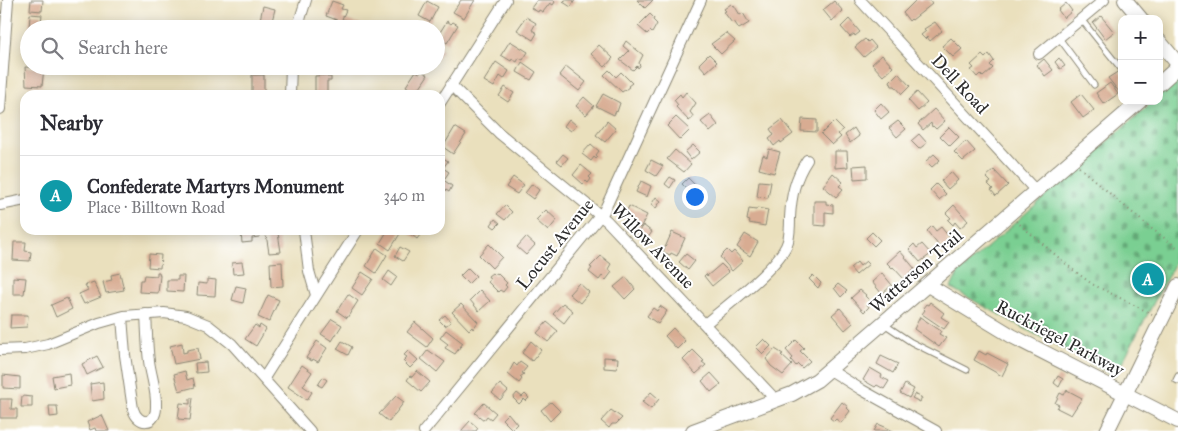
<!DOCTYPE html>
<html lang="en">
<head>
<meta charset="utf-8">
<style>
	:root { --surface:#fff; --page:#f7f7f7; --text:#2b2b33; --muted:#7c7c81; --line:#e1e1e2; --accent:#2563eb }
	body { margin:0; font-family:"IM FELL Great Primer",serif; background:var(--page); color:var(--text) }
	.controls { position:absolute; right:15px; top:15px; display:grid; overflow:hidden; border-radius:10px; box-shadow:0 2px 12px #0003 }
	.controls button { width:45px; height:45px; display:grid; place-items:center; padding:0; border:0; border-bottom:1px solid var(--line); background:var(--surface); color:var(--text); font:25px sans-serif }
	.you { position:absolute; left:694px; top:196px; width:18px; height:18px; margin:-12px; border:4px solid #fff; border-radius:50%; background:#1a73e8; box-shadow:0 0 0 8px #1a73e833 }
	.badge { display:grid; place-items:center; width:32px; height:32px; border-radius:50%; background:var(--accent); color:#fff; font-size:16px; font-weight:700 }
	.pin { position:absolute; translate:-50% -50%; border:2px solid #fff; box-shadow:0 1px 5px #0006 }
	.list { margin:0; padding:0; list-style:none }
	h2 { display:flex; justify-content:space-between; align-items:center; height:65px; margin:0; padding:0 20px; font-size:21px }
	h2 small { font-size:16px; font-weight:400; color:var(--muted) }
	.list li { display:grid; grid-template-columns:32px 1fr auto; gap:15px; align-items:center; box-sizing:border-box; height:80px; padding:0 20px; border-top:1px solid var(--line) }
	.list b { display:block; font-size:19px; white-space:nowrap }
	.list p { margin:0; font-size:16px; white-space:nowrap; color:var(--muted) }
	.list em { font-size:16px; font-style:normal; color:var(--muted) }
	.icon { flex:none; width:28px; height:28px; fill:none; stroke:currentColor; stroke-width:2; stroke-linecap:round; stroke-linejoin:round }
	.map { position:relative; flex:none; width:1178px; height:431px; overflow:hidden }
	.search { position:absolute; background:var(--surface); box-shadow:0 2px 12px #0003; left:20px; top:20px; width:425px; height:55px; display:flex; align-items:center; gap:12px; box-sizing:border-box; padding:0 18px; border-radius:28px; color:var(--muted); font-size:19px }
	.panel { position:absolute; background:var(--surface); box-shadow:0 2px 12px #0003; left:20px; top:90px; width:425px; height:145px; border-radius:15px }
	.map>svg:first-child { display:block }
</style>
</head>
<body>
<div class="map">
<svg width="1178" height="431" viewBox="0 0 1178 431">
	<defs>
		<pattern id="cemetery-stones" width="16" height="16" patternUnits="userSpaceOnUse" patternTransform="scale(1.25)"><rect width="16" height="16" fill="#7acf92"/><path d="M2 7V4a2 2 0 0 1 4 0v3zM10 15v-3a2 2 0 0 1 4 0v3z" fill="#64a877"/></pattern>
	</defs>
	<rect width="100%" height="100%" fill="#fff"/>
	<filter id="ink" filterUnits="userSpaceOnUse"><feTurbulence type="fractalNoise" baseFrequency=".02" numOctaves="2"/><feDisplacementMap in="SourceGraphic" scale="10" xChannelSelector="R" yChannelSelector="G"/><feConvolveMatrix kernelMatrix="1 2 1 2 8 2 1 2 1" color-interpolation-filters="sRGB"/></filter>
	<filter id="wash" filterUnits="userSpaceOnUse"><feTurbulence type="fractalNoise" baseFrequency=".0096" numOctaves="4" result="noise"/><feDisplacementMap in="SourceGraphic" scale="20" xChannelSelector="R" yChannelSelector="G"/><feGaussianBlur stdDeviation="1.12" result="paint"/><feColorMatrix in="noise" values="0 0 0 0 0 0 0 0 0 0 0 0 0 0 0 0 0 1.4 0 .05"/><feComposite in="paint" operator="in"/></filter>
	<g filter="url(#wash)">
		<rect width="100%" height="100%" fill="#eae0bd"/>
		<!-- cemetery -->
		<polygon fill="url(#cemetery-stones)" stroke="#527d5e" points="1177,80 1178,257 1115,376 1029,331 951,288 958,273 1153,101 1159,101 1159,96"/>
		<g id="blocks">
			<!-- building -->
			<g fill="#d8ac92">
				<polygon points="31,0 43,0 42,11 30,10"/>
				<polygon points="461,0 475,0 464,18 453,12"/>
				<polygon points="537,0 553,0 555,2 553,5 550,3 543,12 539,10 538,12 531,8"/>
				<polygon points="565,0 575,0 571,7 563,2"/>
				<polygon points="637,0 653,0 645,8"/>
				<polygon points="916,0 929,0 932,4 912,20 911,19 909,21 903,13"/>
				<polygon points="332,1 343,5 341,9 346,10 342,19 361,24 359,29 351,29 336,24 337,20 326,16"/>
				<polygon points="427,1 438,7 430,22 419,16"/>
				<polygon points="834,1 843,11 832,21 823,10"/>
				<polygon points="1066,3 1072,11 1064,18 1058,10"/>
				<polygon points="731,4 733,6 734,5 740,15 743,13 749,23 739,29 734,21 732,23 724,12 726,11 724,9"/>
				<polygon points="263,6 275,9 270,29 258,29"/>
				<polygon points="30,14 42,15 40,29 29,29"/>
				<polygon points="650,14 654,18 653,20 657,24 652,33 650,31 647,34 638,26"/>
				<polygon points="1101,16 1114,32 1105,39 1093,23"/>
				<polygon points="526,17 536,23 532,30 537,33 533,40 517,30"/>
				<polygon points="849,19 860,32 855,36 854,34 850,37 841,27"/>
				<polygon points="447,21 451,24 453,22 458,25 447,43 437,37"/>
				<polygon points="935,22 942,31 930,41 927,37 925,39 921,35 926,31 924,29"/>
				<polygon points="324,23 336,25 336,27 341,29 323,29"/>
				<polygon points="726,33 735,41 721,54 711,44"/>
				<polygon points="951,38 962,49 953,57 942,46"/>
				<polygon points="865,39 868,42 870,40 876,47 864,57 855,47"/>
				<polygon points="510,41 528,52 523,60 519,58 517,62 512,59 511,61 501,55"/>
				<polygon points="626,41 643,55 639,63 640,66 638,68 637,66 633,70 620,60 629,51 623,46"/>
				<polygon points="599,45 613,58 605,67 591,54"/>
				<polygon points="436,47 443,50 436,61"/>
				<polygon points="709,54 717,62 706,72 699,64"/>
				<polygon points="989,54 994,61 990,65 993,68 983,77 980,74 977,77 971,70 974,68 971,65 982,55 985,58"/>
				<polygon points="882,55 893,67 883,76 872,64"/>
				<polygon points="1059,58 1065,66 1060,69 1055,62"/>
				<polygon points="1044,59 1053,70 1045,76 1037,65"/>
				<polygon points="496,62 509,71 504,79 500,76 494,87 484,81"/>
				<polygon points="522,62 536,72 531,80 517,72"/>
				<polygon points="316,66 328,66 328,69 322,68 322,71 315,70"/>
				<polygon points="566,66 586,82 579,91 559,75"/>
				<polygon points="25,67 44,68 42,86 26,85"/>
				<polygon points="609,70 616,77 621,72 632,83 628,86 629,87 622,92 604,75"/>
				<polygon points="416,71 420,73 422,71 428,75 416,93 406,86"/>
				<polygon points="1119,71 1122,75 1122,91 1120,93 1108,78"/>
				<polygon points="898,73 910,86 902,94 895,86 892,86 890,81"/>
				<rect x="252" y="75" width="12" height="20"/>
				<polygon points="327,75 327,77 331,77 331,81 327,81 327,95 315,95 315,76"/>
				<polygon points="1110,83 1118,94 1105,103 1104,102 1103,103 1096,93"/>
				<polygon points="505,87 514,93 508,102 499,96"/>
				<polygon points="686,92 696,103 690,112 694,117 689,121 676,107 678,105 674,100 680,94 682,97"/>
				<polygon points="917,92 927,103 918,111 908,100"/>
				<polygon points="603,94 620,103 617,112 616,111 614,115 596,106"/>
				<polygon points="1081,94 1094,110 1083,118 1071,102"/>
				<polygon points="584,97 594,106 586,115 576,106"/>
				<polygon points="881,103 889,112 881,119 874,110"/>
				<polygon points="934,109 945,121 936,129 933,126 932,127 931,123 923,130 918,124"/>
				<polygon points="710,115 718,125 710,132 701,122"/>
				<polygon points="676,117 690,130 680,140 667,126"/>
				<polygon points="569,119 576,125 571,131 564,126"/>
				<polygon points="802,119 817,120 817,132 801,131"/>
				<polygon points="782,120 793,134 781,143 780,141 774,146 769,139 774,135 770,129"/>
				<polygon points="607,121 616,129 605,142 596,135"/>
				<polygon points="834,121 843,130 838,134 841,137 832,145 821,134"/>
				<polygon points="898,121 906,129 897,137 889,128"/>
				<polygon points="455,127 466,134 453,154 443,147"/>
				<polygon points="949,127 959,137 950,146 940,136"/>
				<polygon points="854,128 859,136 850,143 845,135"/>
				<polygon points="919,134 927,143 919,149 911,141"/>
				<polygon points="966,141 975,151 963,161 954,152"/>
				<polygon points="591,144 599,151 596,155 598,157 596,159 594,157 591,161 582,154"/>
				<polygon points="693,145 700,152 691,160 685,152"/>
				<polygon points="769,149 780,152 774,173 759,169 763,155 767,157"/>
				<polygon points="675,150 691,164 684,172 667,159"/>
				<polygon points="835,151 847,151 848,167 835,168"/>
				<polygon points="563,154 568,158 562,165 557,161"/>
				<polygon points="934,154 940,160 932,167 926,161"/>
				<polygon points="440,156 448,161 443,168 449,172 445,178 440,175"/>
				<polygon points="651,160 663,166 656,176 646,170"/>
				<polygon points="581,165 592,174 589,177 591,179 588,183 586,181 583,184 573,175"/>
				<polygon points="867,165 867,178 854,179 853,166"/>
				<polygon points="994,170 1008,185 996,196 991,190 993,189 988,184 991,182 986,177"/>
				<polygon points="951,172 958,180 948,189 941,181"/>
				<polygon points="833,173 843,182 839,186 843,189 836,197 823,186"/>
				<polygon points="513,177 524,185 517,194 506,187"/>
				<polygon points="670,177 675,180 670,188 665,184"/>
				<polygon points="688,178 698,188 696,189 699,192 694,196 682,184"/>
				<polygon points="442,179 452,186 449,192 440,186"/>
				<polygon points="641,181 651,186 647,197 636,192"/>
				<polygon points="759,181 771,182 768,198 757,197"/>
				<polygon points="532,184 539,190 533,199 525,193"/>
				<polygon points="936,184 946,194 939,200 930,190"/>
				<polygon points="656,197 661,201 656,208 651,205"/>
				<polygon points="814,201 826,201 826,204 833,205 833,213 825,212 825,226 814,225"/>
				<polygon points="505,205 512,212 505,220 497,214"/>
				<polygon points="954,205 968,221 960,228 955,222 953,225 948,220 951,218 946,213"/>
				<polygon points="629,206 647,215 640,228 628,222 629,215 626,213"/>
				<polygon points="757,208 768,210 765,226 749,223 750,221 747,220 749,209 756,210"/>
				<polygon points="546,210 557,220 548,231 536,220"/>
				<polygon points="495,219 500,223 495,228 491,225"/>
				<polygon points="643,225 652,232 647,239 638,233"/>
				<polygon points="932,226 936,231 941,227 950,238 946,240 949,243 943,248 941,245 939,246 927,231"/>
				<polygon points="388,230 398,230 401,232 390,250 380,243"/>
				<polygon points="411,230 421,230 423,231 417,239 409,233"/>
				<polygon points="258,231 259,237 252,238 252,242 242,243 241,233"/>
				<polygon points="672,232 685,238 677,256 671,253 670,255 663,252"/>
				<polygon points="872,232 880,240 874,246 866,238"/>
				<polygon points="278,233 281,252 269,253 266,234"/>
				<polygon points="745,234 758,242 750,256 737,247"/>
				<polygon points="526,237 535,245 526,255 517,247"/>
				<polygon points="14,242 26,242 25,251 31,252 30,261 13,260"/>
				<polygon points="489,244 502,257 492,268 479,255"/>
				<polygon points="914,244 917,248 922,244 931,254 920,262 909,249"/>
				<polygon points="400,247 409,252 403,261 395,256"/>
				<polygon points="377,248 387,255 376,273 366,266"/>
				<polygon points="727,250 731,254 734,251 743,261 732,271 720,257"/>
				<polygon points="900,251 915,269 904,279 893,267 892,268 887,263"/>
				<polygon points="149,254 161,255 160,268 148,267"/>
				<polygon points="686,254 695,261 688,270 679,262"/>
				<polygon points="601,256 611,264 608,269 612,272 606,280 602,276 599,280 589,272 592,268 590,267"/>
				<polygon points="866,261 869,264 856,275 850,268 857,262 860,266"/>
				<polygon points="242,262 244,273 233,274 232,263"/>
				<polygon points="282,262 283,286 271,287 270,263"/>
				<polygon points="721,264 729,272 712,286 704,276 706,274 707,276"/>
				<polygon points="468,268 476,276 468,284 460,276"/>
				<polygon points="389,271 397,277 391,286 383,280"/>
				<polygon points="157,272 159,272 160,276 158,293 139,292 140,280 143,280 144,275 157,276"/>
				<polygon points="362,272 373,279 362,295 352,288"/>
				<polygon points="120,273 124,290 106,293 103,282 112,280 111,275"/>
				<polygon points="492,273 494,275 497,273 507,283 505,285 507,287 503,292 500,290 498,292 488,282 490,279 488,276"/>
				<polygon points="882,273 892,285 882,294 872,282"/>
				<polygon points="813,275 821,283 818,288 809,279"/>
				<polygon points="178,276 184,276 183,292 167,291 167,280 178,280"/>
				<polygon points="13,277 26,278 24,294 13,294"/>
				<polygon points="626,277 635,289 625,299 614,287"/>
				<polygon points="207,279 216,280 215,296 197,295 198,283 207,284"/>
				<polygon points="94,282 101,297 84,304 79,294 88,290 85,285"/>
				<polygon points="579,283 589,292 580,303 569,294"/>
				<polygon points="838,284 847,291 841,297 834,288"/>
				<polygon points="236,286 246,288 243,303 232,300"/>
				<polygon points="480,290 490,301 479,311 470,300"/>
				<polygon points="860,290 866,295 865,296 870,301 867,304 869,307 864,312 851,298"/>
				<polygon points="348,294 358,301 347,318 337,311"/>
				<polygon points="268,295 279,300 269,322 258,317"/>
				<polygon points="67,298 72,309 56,317 51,305"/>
				<polygon points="930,302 944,313 941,317 949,322 944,329 922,314 925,310 923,308 926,304 928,305"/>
				<polygon points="563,303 573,311 564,323 553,314"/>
				<polygon points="461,304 478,322 473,329 472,327 469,330 452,312"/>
				<polygon points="660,306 667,311 658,324 647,316 653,308 657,311"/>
				<polygon points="840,308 853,323 845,330 832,315"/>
				<polygon points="11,315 28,315 27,327 10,328"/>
				<polygon points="445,315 451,322 445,326 439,320"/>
				<polygon points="920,317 941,331 939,334 946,338 939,347 914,329"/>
				<polygon points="332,319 342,325 332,341 321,334"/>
				<polygon points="415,322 433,338 427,347 407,332"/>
				<polygon points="547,322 558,331 548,342 537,333"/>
				<polygon points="255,325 259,328 260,325 266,329 256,346 245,339"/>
				<polygon points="673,328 685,341 677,349 665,336"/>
				<polygon points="446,330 463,343 455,354 445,348 448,344 440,338"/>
				<polygon points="764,339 771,346 763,354 756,347"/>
				<polygon points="796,340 804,348 800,351 810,361 802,368 798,364 796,366 791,360 793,358 786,350"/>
				<polygon points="317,341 327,348 318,362 313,359 312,361 306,358"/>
				<polygon points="342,341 352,347 348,355 337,349"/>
				<polygon points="531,341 541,350 532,361 522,353"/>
				<polygon points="182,343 183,353 187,352 187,350 198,348 200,359 174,364 170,346"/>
				<polygon points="775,349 783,354 781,355 792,365 783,375 771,366 766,359"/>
				<polygon points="428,350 445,362 437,372 421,359"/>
				<polygon points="693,350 704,361 702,362 706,365 696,374 683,360"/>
				<polygon points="408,351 418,360 410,368 403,361 407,357 404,355"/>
				<polygon points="979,351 986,355 987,353 1008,364 1002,376 974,360"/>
				<polygon points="97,356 103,367 87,375 82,364"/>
				<polygon points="881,356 898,364 893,373 877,364"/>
				<polygon points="604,357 618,358 617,369 604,368"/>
				<polygon points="206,362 207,372 196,373 195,363"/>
				<polygon points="520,362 527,367 522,373 524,374 520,377 522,379 519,383 508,374 514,363 517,366"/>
				<polygon points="302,365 312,372 303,386 312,392 307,400 288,387"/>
				<polygon points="870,368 882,375 881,377 889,381 884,389 877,385 875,387 863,380"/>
				<polygon points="185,371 187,380 193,378 195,387 179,391 174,374"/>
				<polygon points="417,371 430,382 421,392 407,380 410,376 412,377"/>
				<polygon points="69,373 70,385 54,388 52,376"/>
				<polygon points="711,373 721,384 711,392 702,381"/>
				<polygon points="3,375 20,377 20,389 3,388"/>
				<polygon points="1058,376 1063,379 1059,387 1054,383"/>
				<polygon points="323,377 327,380 322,387 318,385"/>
				<polygon points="103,382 104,399 92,401 90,384"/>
				<polygon points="500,384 508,391 500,400 492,393"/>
				<polygon points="905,384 914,389 909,398 900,393"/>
				<polygon points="1067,390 1082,398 1071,415 1057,408 1059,405 1055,403 1060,393 1064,395"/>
				<polygon points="651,392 659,399 651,409 642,402"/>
				<polygon points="517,393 522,397 525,394 529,398 526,401 524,399 519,404 513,398"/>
				<polygon points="915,394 922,398 920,402 912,398"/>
				<polygon points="22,396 32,397 32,407 21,407"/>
				<polygon points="396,396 404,402 389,422 379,414"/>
				<polygon points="190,398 193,398 190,420 178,419 180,403 190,404"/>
				<polygon points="0,399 12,399 11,409 17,409 17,418 0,418"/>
				<polygon points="551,402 560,411 550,421 541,410"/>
				<polygon points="842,402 848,407 847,408 850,411 841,423 836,419 834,421 830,418"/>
				<polygon points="484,403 496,413 491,419 487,416 484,420 475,413"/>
				<polygon points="49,406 57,406 58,416 50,417"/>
				<polygon points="611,410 622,418 616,424 612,424 609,428 601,421"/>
				<polygon points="508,413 517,424 512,429 502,419"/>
				<polygon points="102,415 109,431 96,431 95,428 90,430 87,422"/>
				<polygon points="470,421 478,428 476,431 461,431"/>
				<polygon points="878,424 885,427 893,431 874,431"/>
			</g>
		</g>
	</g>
	<g filter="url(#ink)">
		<use href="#blocks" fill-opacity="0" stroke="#8a8674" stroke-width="1"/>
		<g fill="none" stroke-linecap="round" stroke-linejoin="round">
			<defs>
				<g id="lane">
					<polyline points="1081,19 1122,70"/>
					<polyline points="1059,38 1094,85"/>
					<polyline points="884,324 911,342 967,370"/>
					<polyline points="1178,376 1176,380 1178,381"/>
				</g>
				<g id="street">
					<polyline points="860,0 1036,191"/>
					<polyline points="297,29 306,0"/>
					<polyline points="1039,54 1104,0"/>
					<polyline points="451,85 499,133 607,221 776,400"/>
					<polyline points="290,95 291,66"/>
					<polyline points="440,103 506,0"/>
					<polyline points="0,109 8,0"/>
					<polyline points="0,205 25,200"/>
					<polyline points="304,230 309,271 316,295"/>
					<path d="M122,317L125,355L133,409C138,426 156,425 156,407C157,391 151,376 149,361C147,346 147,330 146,314"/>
					<path d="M705,324C726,306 782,265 788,241C790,233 790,225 790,218C791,196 795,178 807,160"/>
					<polyline points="0,350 25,349 48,344 99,323 124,316 164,313 186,316 208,325 232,344 310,431"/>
					<polyline points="830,370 862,390 936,431"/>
					<polyline points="264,378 358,230"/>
					<polyline points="424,431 604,211 701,0"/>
				</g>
				<g id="secondary">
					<polyline points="1125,0 1141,19"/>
					<polyline points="1159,41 1178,64"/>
					<polyline points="1159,84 1178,67"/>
					<polyline points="928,285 1012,336 1178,421"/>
					<polyline points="693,431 792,394 817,380 1140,101"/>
					<polyline points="1107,431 1178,286"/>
				</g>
			</defs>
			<!-- lane casing -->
			<use href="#lane" stroke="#8a8674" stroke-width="7"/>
			<!-- street casing -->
			<use href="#street" stroke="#8a8674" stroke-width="12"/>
			<!-- secondary casing -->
			<use href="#secondary" stroke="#8a8674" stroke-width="16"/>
			<!-- path -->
			<g stroke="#8a8674" stroke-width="2" stroke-dasharray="1 4" stroke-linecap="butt">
				<polyline points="1079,167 1148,226 1178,248"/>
				<polyline points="1016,221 1072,269 1092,284 1152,314"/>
			</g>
			<!-- lane -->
			<use href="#lane" stroke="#fff" stroke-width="5"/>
			<!-- street -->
			<use href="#street" stroke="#fff" stroke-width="10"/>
			<!-- secondary -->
			<use href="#secondary" stroke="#fff" stroke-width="14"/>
		</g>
	</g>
	<g text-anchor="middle" stroke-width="4" stroke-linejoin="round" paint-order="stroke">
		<!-- street labels -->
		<g font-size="18" fill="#2b2b2b" stroke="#fff">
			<text transform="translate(960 84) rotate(47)" y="6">Dell Road</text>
			<text transform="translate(555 244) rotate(-51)" y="6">Locust Avenue</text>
			<text transform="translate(653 246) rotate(46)" y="6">Willow Avenue</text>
			<text transform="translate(916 271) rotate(-41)" y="6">Watterson Trail</text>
			<text transform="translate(1060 338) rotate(28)" y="6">Ruckriegel Parkway</text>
		</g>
	</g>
</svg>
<div class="controls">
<button>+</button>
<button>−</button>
</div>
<div class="you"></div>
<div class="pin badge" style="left:1148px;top:279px;background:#0f9aa8">A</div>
<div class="search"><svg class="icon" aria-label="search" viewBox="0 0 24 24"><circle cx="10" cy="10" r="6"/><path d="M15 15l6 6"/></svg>Search here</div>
<section class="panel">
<h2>Nearby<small></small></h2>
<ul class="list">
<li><span class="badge" style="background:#0f9aa8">A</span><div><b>Confederate Martyrs Monument</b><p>Place · Billtown Road</p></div><em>340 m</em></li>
</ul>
</section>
</div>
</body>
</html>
